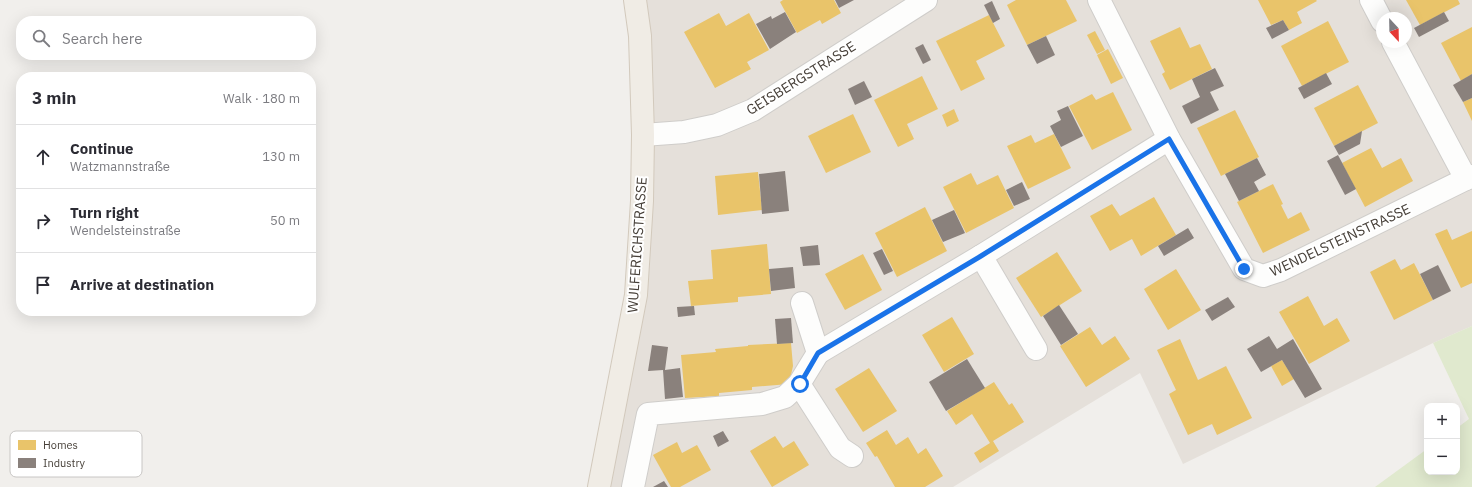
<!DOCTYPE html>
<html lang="en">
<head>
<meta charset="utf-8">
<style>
	:root { --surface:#fff; --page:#f7f7f7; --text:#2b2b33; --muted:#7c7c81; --line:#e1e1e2 }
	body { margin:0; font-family:"IBM Plex Sans",sans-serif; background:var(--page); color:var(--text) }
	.controls { position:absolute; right:12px; bottom:12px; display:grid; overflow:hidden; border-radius:8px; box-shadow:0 4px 16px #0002 }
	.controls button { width:36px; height:36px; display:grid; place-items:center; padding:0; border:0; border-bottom:1px solid var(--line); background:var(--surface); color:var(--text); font:20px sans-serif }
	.compass { position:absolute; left:1376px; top:12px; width:36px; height:36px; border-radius:50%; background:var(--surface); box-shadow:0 4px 16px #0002; rotate:158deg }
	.stop { position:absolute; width:12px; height:12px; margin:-9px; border:3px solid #1a73e8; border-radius:50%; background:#fff }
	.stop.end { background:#1a73e8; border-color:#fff; box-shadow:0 1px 4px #0008 }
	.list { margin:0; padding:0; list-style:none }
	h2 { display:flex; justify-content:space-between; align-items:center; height:52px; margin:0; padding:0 16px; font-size:17px }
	h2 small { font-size:13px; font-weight:400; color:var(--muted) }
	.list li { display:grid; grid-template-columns:26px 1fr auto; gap:12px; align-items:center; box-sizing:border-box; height:64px; padding:0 16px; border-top:1px solid var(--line) }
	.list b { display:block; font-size:15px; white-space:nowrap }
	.list p { margin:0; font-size:13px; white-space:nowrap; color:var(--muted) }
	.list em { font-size:13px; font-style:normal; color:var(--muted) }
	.icon { flex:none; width:22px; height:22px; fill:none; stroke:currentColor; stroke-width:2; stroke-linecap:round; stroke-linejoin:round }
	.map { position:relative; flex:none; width:1472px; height:487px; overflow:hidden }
	.search { position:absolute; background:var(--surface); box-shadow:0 4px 16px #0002; left:16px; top:16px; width:300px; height:44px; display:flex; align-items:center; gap:10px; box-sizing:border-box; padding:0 14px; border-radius:16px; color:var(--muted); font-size:15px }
	.panel { position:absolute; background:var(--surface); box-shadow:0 4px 16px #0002; left:16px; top:72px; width:300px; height:244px; border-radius:16px }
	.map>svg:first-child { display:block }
</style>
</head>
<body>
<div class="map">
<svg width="1472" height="487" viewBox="0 0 1472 487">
	<rect width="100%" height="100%" fill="#f1efec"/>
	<!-- residential -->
	<path fill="#e5e0da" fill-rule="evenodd" d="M635,0H1472V326L1433,343L1183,464L1140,373L953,487H599L636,295ZM1382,18H1406V42H1382Z"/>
	<!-- green -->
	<polygon fill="#e0e9ce" points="1472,326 1472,487 1375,487 1427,449 1427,472 1457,472 1457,428 1469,419 1433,343"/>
	<!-- homes -->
	<g fill="#e9c46a">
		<polygon points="783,0 834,0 841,13 822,24 820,20 797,33 780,2"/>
		<polygon points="1016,0 1066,0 1077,21 1027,45 1007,5"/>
		<polygon points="1258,0 1316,0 1317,1 1297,12 1302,23 1289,30 1283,20 1271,25"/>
		<polygon points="1406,0 1458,0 1460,4 1420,25"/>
		<polygon points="719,13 726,26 749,13 769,50 747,62 751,69 715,88 684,32"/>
		<polygon points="989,15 1005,46 976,61 985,79 961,91 936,41"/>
		<polygon points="1328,21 1349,62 1302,86 1281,46"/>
		<polygon points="1180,27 1190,48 1200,44 1212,69 1170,90 1162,74 1165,72 1150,41"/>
		<polygon points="1472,27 1472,74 1461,81 1441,43"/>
		<polygon points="1095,31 1105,50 1097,54 1087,35"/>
		<polygon points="1108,49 1123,78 1111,84 1097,55"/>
		<polygon points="922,76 938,109 907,124 914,139 898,147 874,100"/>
		<polygon points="1358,85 1378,123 1334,146 1314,108"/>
		<polygon points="1113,92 1132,130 1092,150 1069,106 1092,94 1096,100"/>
		<polygon points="1472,98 1472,121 1463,102"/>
		<polygon points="954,109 959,121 947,127 942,115"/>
		<polygon points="1235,110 1259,157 1221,176 1197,128"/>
		<polygon points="853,114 871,152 826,173 808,136"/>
		<polygon points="1054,134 1071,168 1028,189 1007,146 1031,135 1035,143"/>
		<polygon points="1371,148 1382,168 1401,158 1413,181 1365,207 1342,163"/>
		<polygon points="758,172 762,210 718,215 715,176"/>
		<polygon points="971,173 977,185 998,175 1014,208 966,233 943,187"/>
		<polygon points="1273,184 1283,204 1281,205 1288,219 1301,212 1310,230 1263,253 1237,202"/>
		<polygon points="1154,197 1176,235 1141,256 1132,239 1110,251 1090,216 1112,204 1120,216"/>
		<polygon points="925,207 947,251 897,277 875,233"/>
		<polygon points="1447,229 1452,240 1472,231 1472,283 1461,288 1435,234"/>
		<polygon points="767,244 771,294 738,297 738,302 691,306 688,281 713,279 711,250"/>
		<polygon points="1057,252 1082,291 1041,317 1016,278"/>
		<polygon points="863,254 882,290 845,310 825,274"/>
		<polygon points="1395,259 1401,270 1414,263 1433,300 1394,320 1370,272"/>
		<polygon points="1176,269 1201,310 1168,330 1144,289"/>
		<polygon points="1308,296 1324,326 1337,318 1350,341 1309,364 1279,312"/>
		<polygon points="952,317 974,354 944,372 922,335"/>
		<polygon points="1090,327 1102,345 1115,336 1130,359 1086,387 1060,346"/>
		<polygon points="1180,339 1198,380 1226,366 1252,418 1217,435 1212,424 1188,435 1169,394 1176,390 1157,350"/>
		<polygon points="791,343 793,366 789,384 752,387 752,390 719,393 719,396 685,398 681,355 716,352 715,349 748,346 748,345"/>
		<polygon points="1282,360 1294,379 1282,386 1271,366"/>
		<polygon points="869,368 897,411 863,432 835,389"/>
		<polygon points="994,382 1009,405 1012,403 1024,422 993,441 999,451 980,463 974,453 990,443 972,414 956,425 947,411"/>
		<polygon points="887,430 896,445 908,437 918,454 926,448 943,476 925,487 895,487 877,456 875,457 866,443"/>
		<polygon points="775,436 783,448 794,441 809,465 772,487 750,451"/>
		<polygon points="677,442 682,453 697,445 711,470 680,487 671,487 653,455"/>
	</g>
	<!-- industry -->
	<g fill="#8a817c">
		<polygon points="835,0 854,0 839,8"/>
		<polygon points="992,1 1000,19 993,23 984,5"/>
		<polygon points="785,12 796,32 770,49 756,24 771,16 772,19"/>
		<polygon points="1444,12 1449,21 1419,37 1414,28"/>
		<polygon points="1283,20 1289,30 1272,39 1266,28"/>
		<polygon points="1046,36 1055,55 1037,64 1027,45"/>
		<polygon points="923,44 931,60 923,64 915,48"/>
		<polygon points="1215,68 1224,86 1210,92 1219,110 1191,124 1182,106 1200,97 1192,79"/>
		<polygon points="1326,73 1332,84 1304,99 1298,88"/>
		<polygon points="1472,74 1472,98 1463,102 1453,85"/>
		<polygon points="864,81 872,97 855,105 848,89"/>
		<polygon points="1068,106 1083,136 1061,147 1050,126 1061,120 1057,111"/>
		<polygon points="1362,131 1360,144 1339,155 1334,146"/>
		<polygon points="1338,155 1356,189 1345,195 1327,161"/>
		<polygon points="1257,158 1266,175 1254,182 1259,191 1239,201 1225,174"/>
		<polygon points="785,171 789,211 762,214 759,174"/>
		<polygon points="1022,182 1030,199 1014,206 1006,190"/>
		<polygon points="954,210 965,233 943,242 932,220"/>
		<polygon points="1188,228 1194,238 1164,256 1158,246"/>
		<polygon points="818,245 820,265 803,266 800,247"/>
		<polygon points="882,249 893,271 884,275 873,253"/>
		<polygon points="1438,265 1451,291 1433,300 1420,274"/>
		<polygon points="793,267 795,288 771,291 769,269"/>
		<polygon points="1228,297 1235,307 1212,321 1205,310"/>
		<polygon points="1059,305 1078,334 1061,345 1043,316"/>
		<polygon points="694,306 695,315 678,317 677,307"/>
		<polygon points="791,318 793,343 777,344 775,319"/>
		<polygon points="1269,336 1277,349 1293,339 1322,389 1305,398 1282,360 1261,372 1247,349"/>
		<polygon points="652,345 668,347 665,370 680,368 683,397 665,399 663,370 648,371"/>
		<polygon points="967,359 985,388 946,411 929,382"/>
		<polygon points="723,431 729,441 718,447 713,436"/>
		<polygon points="664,481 668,487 653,487"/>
	</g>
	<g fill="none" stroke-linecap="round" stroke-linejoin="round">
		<defs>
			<g id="minor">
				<polyline points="1099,0 1169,139 1244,269 1263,276 1281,270 1472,176"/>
				<polyline points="1371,0 1382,21"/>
				<polyline points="1393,42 1466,179"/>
				<polyline points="643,135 684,132 717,125 753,110 926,0"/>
				<polyline points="981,256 1036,349"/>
				<polyline points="818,353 981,256 1169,139"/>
				<polyline points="799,384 840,448 852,456"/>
				<polyline points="633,487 648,414 762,404 785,397 799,384 818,353 802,303"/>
			</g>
			<polyline id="major" points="599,487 636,295 642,201 643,135 640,36 635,0"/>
		</defs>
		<!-- minor casing -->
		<use href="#minor" stroke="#cfcdca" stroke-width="24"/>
		<!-- major casing -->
		<use href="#major" stroke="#d2c9bc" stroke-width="24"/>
		<!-- minor -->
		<use href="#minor" stroke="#fdfdfc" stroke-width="22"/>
		<!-- major -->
		<use href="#major" stroke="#f0ece5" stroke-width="22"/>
	</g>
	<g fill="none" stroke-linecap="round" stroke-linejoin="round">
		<!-- route -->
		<polyline stroke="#1a73e8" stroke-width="5" points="800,384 818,353 981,256 1169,139 1244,269"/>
	</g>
	<g text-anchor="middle" stroke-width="4" stroke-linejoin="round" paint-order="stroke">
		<!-- street labels -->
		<g font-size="14" fill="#474039" stroke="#fff">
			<text transform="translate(801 78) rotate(-32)" y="5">GEISBERGSTRASSE</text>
			<text transform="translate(1340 240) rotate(-25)" y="5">WENDELSTEINSTRASSE</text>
			<text transform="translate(637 245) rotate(-86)" y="5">WULFERICHSTRASSE</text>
		</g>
	</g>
	<!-- legend -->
	<rect x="10" y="431" width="132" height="46" rx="6" fill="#fff" stroke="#c8c6c4" stroke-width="1"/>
	<rect x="18" y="440" width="18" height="10" fill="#e9c46a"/>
	<rect x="18" y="458" width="18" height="10" fill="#8a817c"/>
	<g font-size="11" fill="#474039">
		<text x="43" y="449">Homes</text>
		<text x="43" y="467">Industry</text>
	</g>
</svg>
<div class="controls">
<button>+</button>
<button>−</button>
</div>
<svg class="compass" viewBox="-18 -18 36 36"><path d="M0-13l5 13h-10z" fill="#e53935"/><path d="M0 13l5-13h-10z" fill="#7c7c81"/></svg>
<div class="stop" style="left:800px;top:384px"></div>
<div class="stop end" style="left:1244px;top:269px"></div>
<div class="search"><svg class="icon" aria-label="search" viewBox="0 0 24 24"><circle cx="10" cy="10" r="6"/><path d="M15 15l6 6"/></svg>Search here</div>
<section class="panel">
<h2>3 min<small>Walk · 180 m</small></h2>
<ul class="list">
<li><svg class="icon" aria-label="ahead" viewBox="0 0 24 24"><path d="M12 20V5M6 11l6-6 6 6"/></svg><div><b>Continue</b><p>Watzmannstraße</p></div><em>130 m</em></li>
<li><svg class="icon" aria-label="right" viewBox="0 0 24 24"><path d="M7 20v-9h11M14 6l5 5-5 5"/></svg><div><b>Turn right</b><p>Wendelsteinstraße</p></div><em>50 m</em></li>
<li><svg class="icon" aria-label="arrive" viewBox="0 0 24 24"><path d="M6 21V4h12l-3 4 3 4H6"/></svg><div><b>Arrive at destination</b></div></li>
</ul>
</section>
</div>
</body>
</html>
